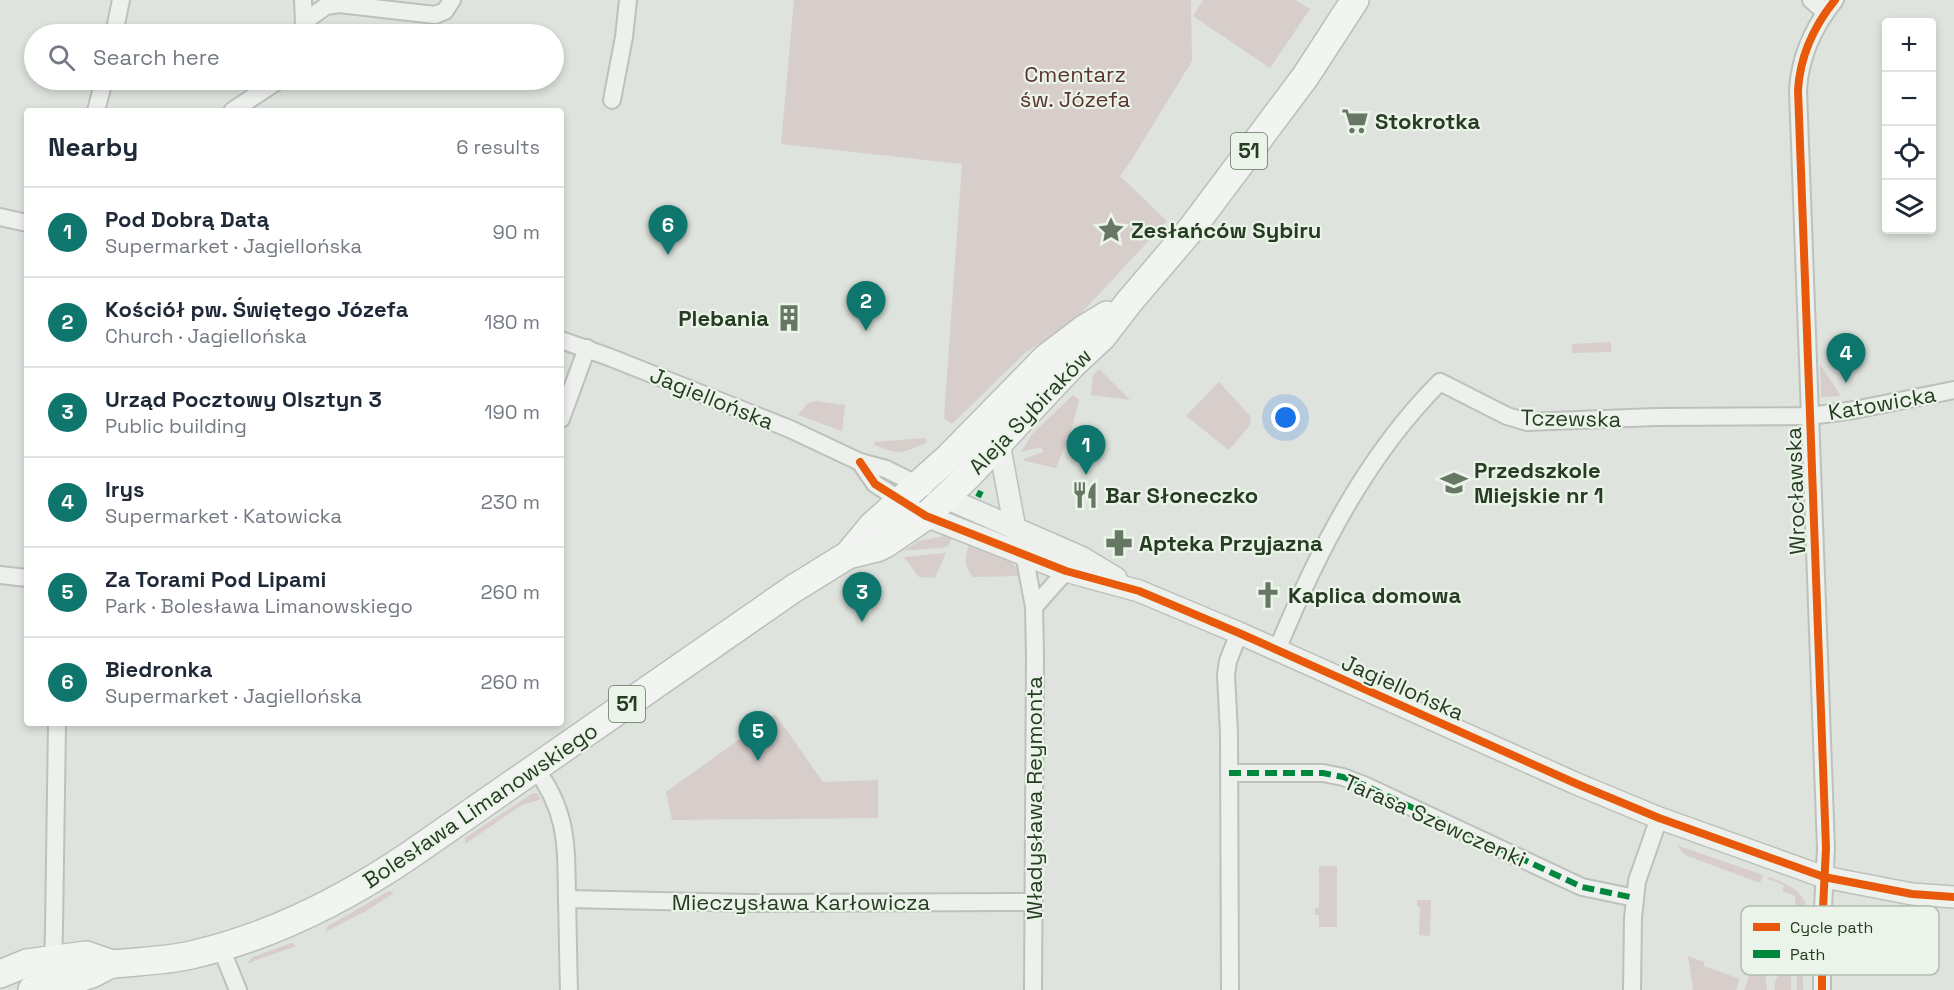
<!DOCTYPE html>
<html lang="en">
<head>
<meta charset="utf-8">
<style>
	:root { --surface:#fff; --page:#f2f2f3; --text:#1f2937; --muted:#747a83; --line:#e0e1e3; --accent:#0f766e }
	body { margin:0; font-family:"Space Grotesk",sans-serif; background:var(--page); color:var(--text) }
	.controls { position:absolute; right:18px; top:18px; display:grid; overflow:hidden; border-radius:6px; box-shadow:0 3px 9px #0003 }
	.controls button { width:54px; height:54px; display:grid; place-items:center; padding:0; border:0; border-bottom:2px solid var(--line); background:var(--surface); color:var(--text); font:30px sans-serif }
	.you { position:absolute; left:1286px; top:418px; width:21px; height:21px; margin:-15px; border:4px solid #fff; border-radius:50%; background:#1a73e8; box-shadow:0 0 0 9px #1a73e833 }
	.badge { display:grid; place-items:center; width:39px; height:39px; border-radius:50%; background:var(--accent); color:#fff; font-size:20px; font-weight:700 }
	.pin { position:absolute; translate:-50% -50px; filter:drop-shadow(0 2px 3px #0008) }
	.pin::after { content:''; position:absolute; top:32px; width:21px; height:18px; background:inherit; clip-path:polygon(0 0,100% 0,50% 100%) }
	.list { margin:0; padding:0; list-style:none }
	h2 { display:flex; justify-content:space-between; align-items:center; height:78px; margin:0; padding:0 24px; font-size:26px }
	h2 small { font-size:20px; font-weight:400; color:var(--muted) }
	.list li { display:grid; grid-template-columns:39px 1fr auto; gap:18px; align-items:center; box-sizing:border-box; height:90px; padding:0 24px; border-top:2px solid var(--line) }
	.list b { display:block; font-size:22px; white-space:nowrap }
	.list p { margin:0; font-size:20px; white-space:nowrap; color:var(--muted) }
	.list em { font-size:20px; font-style:normal; color:var(--muted) }
	.icon { flex:none; width:33px; height:33px; fill:none; stroke:currentColor; stroke-width:2; stroke-linecap:round; stroke-linejoin:round }
	.map { position:relative; flex:none; width:1954px; height:990px; overflow:hidden }
	.search { position:absolute; background:var(--surface); box-shadow:0 3px 9px #0003; left:24px; top:24px; width:540px; height:66px; display:flex; align-items:center; gap:15px; box-sizing:border-box; padding:0 21px; border-radius:33px; color:var(--muted); font-size:22px }
	.panel { position:absolute; background:var(--surface); box-shadow:0 3px 9px #0003; left:24px; top:108px; width:540px; height:618px; border-radius:6px }
	.map>svg:first-child { display:block }
</style>
</head>
<body>
<div class="map">
<svg width="1954" height="990" viewBox="0 0 1954 990">
	<rect width="100%" height="100%" fill="#dee3dd"/>
	<!-- green -->
	<g fill="#d7cdca">
		<polygon points="794,0 1191,0 1192,61 1132,159 1120,176 1167,221 1072,323 1025,353 952,424 944,418 962,164 781,144"/>
		<polygon points="1203,0 1295,0 1310,9 1270,68 1193,16"/>
		<polygon points="1611,342 1611,352 1572,353 1572,344"/>
		<polygon points="1820,364 1839,393 1840,396 1821,397"/>
		<polygon points="1099,369 1130,400 1091,395 1093,375"/>
		<polygon points="1219,382 1251,417 1250,425 1229,450 1186,416"/>
		<polygon points="1073,395 1079,400 1071,431 1056,468 1025,461 1023,459 1043,452 1041,447 1021,452 1032,434"/>
		<polygon points="816,401 845,405 842,431 798,415 808,403"/>
		<path d="M924,438L927,441L926,443C901,453 901,456 875,445L874,442Z"/>
		<polygon points="945,536 952,537 948,547 903,551 919,541"/>
		<path d="M970,542C990,551 1012,555 1021,576L973,577C963,565 965,556 970,542Z"/>
		<polygon points="946,553 935,578 919,577 904,557"/>
		<polygon points="775,714 823,782 878,780 878,818 672,820 666,792"/>
		<polygon points="533,793 537,793 541,799 520,806 465,844 465,838"/>
		<polygon points="1679,846 1763,875 1760,883 1685,855 1678,846"/>
		<polygon points="1319,866 1337,866 1337,927 1319,927 1319,915 1315,915 1315,908 1319,908"/>
		<path d="M1769,877C1813,893 1809,905 1804,947C1802,961 1803,976 1803,990H1797L1795,896L1782,891L1784,885L1768,879Z"/>
		<polygon points="389,891 394,893 366,911 325,932 328,926"/>
		<polygon points="1417,900 1431,900 1430,936 1419,935 1420,907 1417,907"/>
		<polygon points="291,943 296,946 246,964 253,957"/>
		<polygon points="1688,956 1704,962 1704,966 1740,979 1736,990 1693,990"/>
		<polygon points="1758,969 1765,973 1767,990 1744,990 1750,973"/>
		<path d="M1791,971V990H1775C1774,978 1778,972 1791,971Z"/>
	</g>
	<g fill="none" stroke-linecap="round" stroke-linejoin="round">
		<defs>
			<g id="minor">
				<polyline points="1811,0 1825,12"/>
				<polyline points="304,22 326,6 339,4 435,15 445,11 452,0"/>
				<polyline points="114,34 121,0"/>
				<polyline points="302,34 304,22 303,0"/>
				<polyline points="612,100 624,37 628,0"/>
				<polyline points="96,111 104,80"/>
				<polyline points="232,111 279,80"/>
				<polyline points="0,217 27,223"/>
				<polyline points="561,340 609,357 790,429 860,462 886,469 924,488"/>
				<polyline points="561,419 587,348"/>
				<polyline points="860,462 875,484 926,516"/>
				<polyline points="1024,554 1034,607 1035,656 1033,990"/>
				<polyline points="0,575 27,578"/>
				<polyline points="1034,607 1066,571"/>
				<path d="M1277,650C1317,553 1365,457 1440,382L1507,416L1527,422L1656,417L1810,416L1854,410L1954,390"/>
				<path d="M535,768C569,813 566,848 567,901C568,931 568,960 569,990"/>
				<polyline points="1229,773 1323,773 1343,777 1364,785 1582,887 1635,898"/>
				<polyline points="567,899 749,903 1034,902"/>
				<polyline points="221,948 238,990"/>
				<polyline points="50,968 53,959 54,930 57,723"/>
				<polyline points="1230,990 1229,733 1226,675 1228,661 1239,633"/>
				<polyline points="1632,990 1633,918 1637,881 1659,818"/>
				<path d="M1822,990V928L1826,848L1798,90C1800,57 1814,26 1835,0"/>
			</g>
			<g id="tertiary">
				<polyline points="999,443 1015,529"/>
				<polyline points="946,498 1081,557 1116,578"/>
				<polyline points="926,516 1066,571 1139,591 1239,633 1577,784 1659,818 1824,877 1912,894 1954,897"/>
			</g>
			<g id="primary">
				<polyline points="848,555 872,526 949,457 1046,358 1084,329 1107,315"/>
				<polyline points="0,974 27,963 86,955 112,964"/>
				<path d="M32,990C51,983 70,981 89,975C98,972 105,965 114,964C140,961 165,961 191,955C271,937 342,901 410,855L793,589L848,555L877,548L885,544L926,516L969,475L1072,365L1102,337L1129,302L1192,228L1305,77L1355,0"/>
			</g>
		</defs>
		<!-- minor casing -->
		<use href="#minor" stroke="#bcc1bb" stroke-width="20"/>
		<!-- tertiary casing -->
		<use href="#tertiary" stroke="#bcc1bb" stroke-width="24"/>
		<!-- primary casing -->
		<use href="#primary" stroke="#bac1b9" stroke-width="30"/>
		<!-- minor -->
		<use href="#minor" stroke="#edf0ed" stroke-width="16"/>
		<!-- tertiary -->
		<use href="#tertiary" stroke="#edf0ed" stroke-width="21"/>
		<!-- primary -->
		<use href="#primary" stroke="#f2f4f2" stroke-width="27"/>
		<!-- quiet -->
		<g stroke="#00873e" stroke-width="6" stroke-dasharray="12 6" stroke-linecap="butt">
			<polyline points="978,497 981,491"/>
			<polyline points="1229,773 1323,773 1343,777 1364,785 1582,887 1635,898"/>
		</g>
		<defs>
			<g id="cycleway">
				<polyline points="860,462 875,484 926,516 1066,571 1139,591 1239,633 1577,784 1659,818 1824,877 1912,894 1954,897"/>
				<path d="M1822,990V928L1826,848L1798,90C1800,57 1814,26 1835,0"/>
			</g>
		</defs>
		<!-- cycleway casing -->
		<use href="#cycleway" stroke="#ebf4e9" stroke-width="11"/>
		<!-- cycleway -->
		<use href="#cycleway" stroke="#e8590c" stroke-width="8"/>
	</g>
	<!-- icons -->
	<defs>
		<symbol id="supermarket-bare" viewBox="-9 -9 18 18"><path d="M-6-5.5h2.5l.6 2H6L4.5 2H-2.5L-4.4-4H-6ZM-1.5 3.2a1.3 1.3 0 1 0 .1 0ZM3 3.2a1.3 1.3 0 1 0 .1 0Z" fill="#667764" stroke="#ebf4e9" stroke-width="2.5" paint-order="stroke"/></symbol>
		<symbol id="sight-bare" viewBox="-9 -9 18 18"><path d="M0-6L1.8-2.2L6-1.7L2.9 1.2L3.7 5.4L0 3.3L-3.7 5.4L-2.9 1.2L-6-1.7L-1.8-2.2Z" fill="#667764" stroke="#ebf4e9" stroke-width="2.5" paint-order="stroke"/></symbol>
		<symbol id="building-bare" viewBox="-9 -9 18 18"><path d="M-4-6H4V6H1V3H-1V6H-4ZM-2.5-4.3h1.7v1.8h-1.7ZM.8-4.3h1.7v1.8H.8ZM-2.5-1h1.7V.8h-1.7ZM.8-1h1.7V.8H.8Z" fill="#667764" stroke="#ebf4e9" stroke-width="2.5" paint-order="stroke"/></symbol>
		<symbol id="school-bare" viewBox="-9 -9 18 18"><path d="M0-5L7-2L0 1L-7-2ZM-4 1L0 2.5L4 1V4Q0 6-4 4Z" fill="#667764" stroke="#ebf4e9" stroke-width="2.5" paint-order="stroke"/></symbol>
		<symbol id="restaurant-bare" viewBox="-9 -9 18 18"><path d="M-5-6h1v4h1v-4h1v4h1v-4h1v5L-1.5 .5V6h-2V.5L-5-1ZM5-6V6H3V1.5H1.5Q1.5-4 5-6Z" fill="#667764" stroke="#ebf4e9" stroke-width="2.5" paint-order="stroke"/></symbol>
		<symbol id="pharmacy-bare" viewBox="-9 -9 18 18"><path d="M-2-6h4v4h4v4h-4v4h-4v-4h-4v-4h4Z" fill="#667764" stroke="#ebf4e9" stroke-width="2.5" paint-order="stroke"/></symbol>
		<symbol id="church-bare" viewBox="-9 -9 18 18"><path d="M-1.2-6h2.4v3.5h3.3v2.4h-3.3V6h-2.4V-.1h-3.3v-2.4h3.3Z" fill="#667764" stroke="#ebf4e9" stroke-width="2.5" paint-order="stroke"/></symbol>
	</defs>
	<g fill-rule="evenodd">
		<use href="#supermarket-bare" x="1336" y="102" width="38" height="38"/>
		<use href="#sight-bare" x="1092" y="211" width="38" height="38"/>
		<use href="#building-bare" x="770" y="299" width="38" height="38"/>
		<use href="#school-bare" x="1435" y="464" width="38" height="38"/>
		<use href="#restaurant-bare" x="1066" y="476" width="38" height="38"/>
		<use href="#pharmacy-bare" x="1100" y="524" width="38" height="38"/>
		<use href="#church-bare" x="1249" y="576" width="38" height="38"/>
	</g>
	<g text-anchor="middle" stroke-width="4.5" stroke-linejoin="round" paint-order="stroke">
		<!-- shield labels -->
		<g fill="#ebf4e9" stroke="#61745e" stroke-width="1.5">
			<rect x="1231" y="133" width="36" height="36" rx="4.5"/>
			<rect x="609" y="686" width="36" height="36" rx="4.5"/>
		</g>
		<g font-size="21" font-weight="bold" fill="#263d23">
			<text x="1249" y="158">51</text>
			<text x="627" y="711">51</text>
		</g>
		<!-- park labels -->
		<g font-size="22" fill="#5a3330" stroke="#ebf4e9">
			<text x="1075" y="82">Cmentarz<tspan x="1075" dy="25">św. Józefa</tspan></text>
		</g>
		<!-- poi labels -->
		<g font-size="22" font-weight="bold" fill="#263d23" stroke="#ebf4e9" text-anchor="start">
			<text x="1375" y="129">Stokrotka</text>
			<text x="1131" y="238">Zesłańców Sybiru</text>
			<text x="769" y="326" text-anchor="end">Plebania</text>
			<text x="1474" y="478">Przedszkole<tspan x="1474" dy="25">Miejskie nr 1</tspan></text>
			<text x="1105" y="503">Bar Słoneczko</text>
			<text x="1139" y="551">Apteka Przyjazna</text>
			<text x="1288" y="603">Kaplica domowa</text>
		</g>
		<!-- street labels -->
		<g font-size="22" fill="#263d23" stroke="#ebf4e9">
			<text transform="translate(712 398) rotate(22)" y="8">Jagiellońska</text>
			<text transform="translate(1882 403) rotate(-10)" y="8">Katowicka</text>
			<text transform="translate(1030 411) rotate(-46)" y="8">Aleja Sybiraków</text>
			<text transform="translate(1571 418) rotate(1)" y="8">Tczewska</text>
			<text transform="translate(1795 491) rotate(-92)" y="8">Wrocławska</text>
			<text transform="translate(1403 687) rotate(24)" y="8">Jagiellońska</text>
			<text transform="translate(1034 798) rotate(-90)" y="8">Władysława Reymonta</text>
			<text transform="translate(480 805) rotate(-34)" y="8">Bolesława Limanowskiego</text>
			<text transform="translate(1435 820) rotate(24)" y="8">Tarasa Szewczenki</text>
			<text x="801" y="910">Mieczysława Karłowicza</text>
		</g>
	</g>
	<!-- legend -->
	<rect x="1741" y="906" width="198" height="69" rx="9" fill="#ebf4e9" stroke="#b0bdae" stroke-width="1.5"/>
	<rect x="1753" y="923" width="27" height="8" fill="#e8590c"/>
	<rect x="1753" y="950" width="27" height="8" fill="#00873e"/>
	<g font-size="16" fill="#263d23">
		<text x="1790" y="933">Cycle path</text>
		<text x="1790" y="960">Path</text>
	</g>
</svg>
<div class="controls">
<button>+</button>
<button>−</button>
<button><svg class="icon" aria-label="locate" viewBox="0 0 24 24"><circle cx="12" cy="12" r="6"/><path d="M12 2v4M12 18v4M2 12h4M18 12h4"/></svg></button>
<button><svg class="icon" aria-label="layers" viewBox="0 0 24 24"><path d="M12 4l9 5-9 5-9-5zM3 14l9 5 9-5"/></svg></button>
</div>
<div class="you"></div>
<div class="pin badge" style="left:1086px;top:475px">1</div>
<div class="pin badge" style="left:866px;top:331px">2</div>
<div class="pin badge" style="left:862px;top:622px">3</div>
<div class="pin badge" style="left:1846px;top:383px">4</div>
<div class="pin badge" style="left:758px;top:761px">5</div>
<div class="pin badge" style="left:668px;top:255px">6</div>
<div class="search"><svg class="icon" aria-label="search" viewBox="0 0 24 24"><circle cx="10" cy="10" r="6"/><path d="M15 15l6 6"/></svg>Search here</div>
<section class="panel">
<h2>Nearby<small>6 results</small></h2>
<ul class="list">
<li><span class="badge">1</span><div><b>Pod Dobrą Datą</b><p>Supermarket · Jagiellońska</p></div><em>90 m</em></li>
<li><span class="badge">2</span><div><b>Kościół pw. Świętego Józefa</b><p>Church · Jagiellońska</p></div><em>180 m</em></li>
<li><span class="badge">3</span><div><b>Urząd Pocztowy Olsztyn 3</b><p>Public building</p></div><em>190 m</em></li>
<li><span class="badge">4</span><div><b>Irys</b><p>Supermarket · Katowicka</p></div><em>230 m</em></li>
<li><span class="badge">5</span><div><b>Za Torami Pod Lipami</b><p>Park · Bolesława Limanowskiego</p></div><em>260 m</em></li>
<li><span class="badge">6</span><div><b>Biedronka</b><p>Supermarket · Jagiellońska</p></div><em>260 m</em></li>
</ul>
</section>
</div>
</body>
</html>
